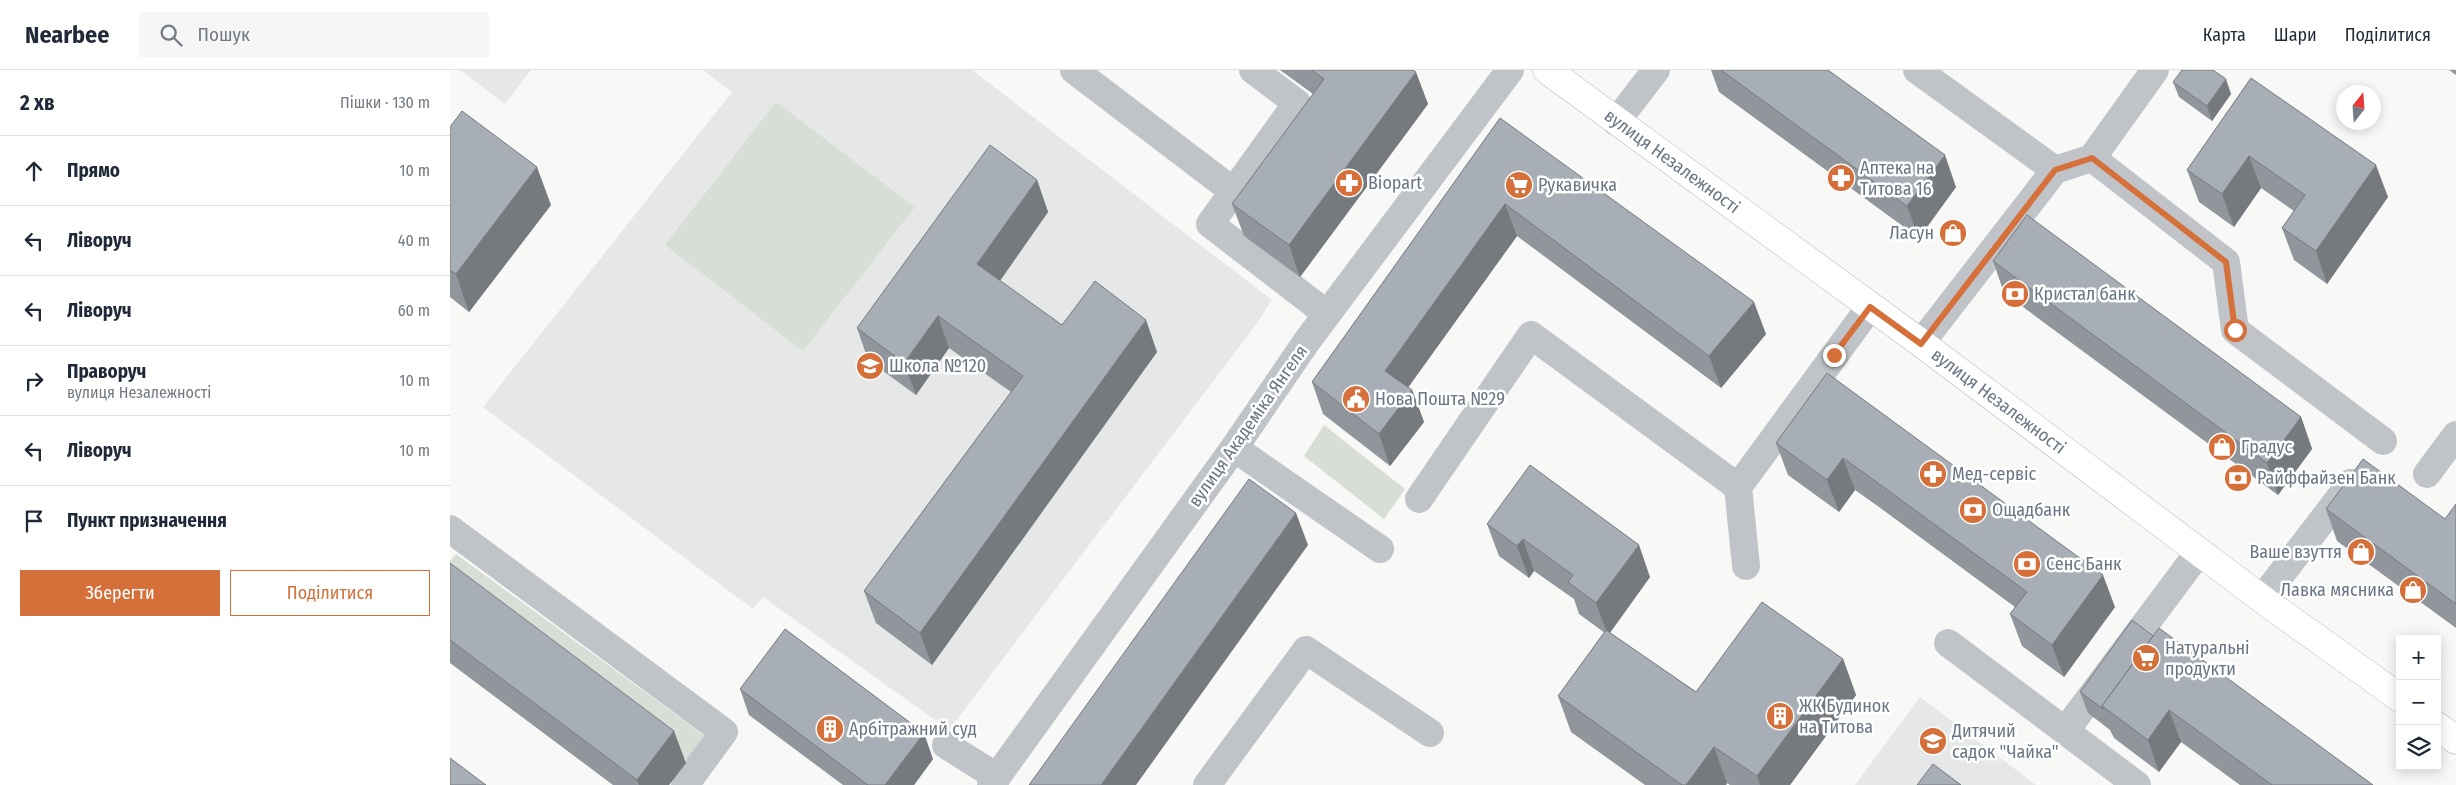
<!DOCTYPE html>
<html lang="uk">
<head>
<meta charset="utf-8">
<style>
	:root { --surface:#fff; --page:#f6f6f7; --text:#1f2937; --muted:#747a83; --line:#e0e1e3; --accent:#d5703b }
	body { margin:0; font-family:"Fira Sans Condensed",sans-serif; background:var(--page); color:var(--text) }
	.controls { position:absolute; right:15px; bottom:15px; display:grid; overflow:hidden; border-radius:0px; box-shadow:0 2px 12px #0003 }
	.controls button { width:45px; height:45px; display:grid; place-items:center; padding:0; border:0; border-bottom:1px solid var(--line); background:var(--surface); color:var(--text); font:25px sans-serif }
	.compass { position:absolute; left:1886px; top:15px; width:45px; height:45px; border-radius:50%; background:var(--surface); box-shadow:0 2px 12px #0003; rotate:17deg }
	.stop { position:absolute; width:15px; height:15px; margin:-11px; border:4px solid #d5703b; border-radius:50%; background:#fff }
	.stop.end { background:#d5703b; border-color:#fff; box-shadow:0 1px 5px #0008 }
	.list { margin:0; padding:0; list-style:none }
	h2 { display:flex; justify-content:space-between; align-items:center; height:65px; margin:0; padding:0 20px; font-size:21px }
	h2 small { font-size:16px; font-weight:400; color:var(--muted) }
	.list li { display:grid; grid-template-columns:32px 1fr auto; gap:15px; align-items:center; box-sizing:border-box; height:70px; padding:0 20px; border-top:1px solid var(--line) }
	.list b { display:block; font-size:19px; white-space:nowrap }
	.list p { margin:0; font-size:16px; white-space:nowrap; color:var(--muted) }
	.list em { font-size:16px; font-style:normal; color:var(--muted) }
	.actions { display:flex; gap:10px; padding:15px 20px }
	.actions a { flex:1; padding:11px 0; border:1px solid var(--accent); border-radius:0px; text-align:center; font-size:18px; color:var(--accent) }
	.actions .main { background:var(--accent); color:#fff }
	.icon { flex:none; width:28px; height:28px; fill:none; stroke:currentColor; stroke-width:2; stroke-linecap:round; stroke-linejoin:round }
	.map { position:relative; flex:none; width:2006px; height:715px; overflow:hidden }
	header { display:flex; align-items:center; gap:30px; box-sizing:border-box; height:70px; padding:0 25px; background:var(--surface); border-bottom:1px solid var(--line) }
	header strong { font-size:24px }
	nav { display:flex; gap:28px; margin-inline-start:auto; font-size:18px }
	.search { width:350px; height:45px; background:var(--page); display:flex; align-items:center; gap:12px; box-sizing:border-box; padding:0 18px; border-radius:0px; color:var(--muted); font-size:19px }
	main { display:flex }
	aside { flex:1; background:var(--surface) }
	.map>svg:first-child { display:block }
</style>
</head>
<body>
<header>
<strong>Nearbee</strong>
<div class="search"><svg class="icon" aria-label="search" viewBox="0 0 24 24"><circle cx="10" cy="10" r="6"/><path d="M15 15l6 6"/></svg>Пошук</div>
<nav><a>Карта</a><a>Шари</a><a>Поділитися</a></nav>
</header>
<main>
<aside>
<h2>2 хв<small>Пішки · 130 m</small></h2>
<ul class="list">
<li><svg class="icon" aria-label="ahead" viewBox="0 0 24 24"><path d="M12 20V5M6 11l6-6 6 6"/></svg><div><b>Прямо</b></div><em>10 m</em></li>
<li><svg class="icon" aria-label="left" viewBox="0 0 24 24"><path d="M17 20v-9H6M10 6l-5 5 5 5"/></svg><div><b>Ліворуч</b></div><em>40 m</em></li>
<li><svg class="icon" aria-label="left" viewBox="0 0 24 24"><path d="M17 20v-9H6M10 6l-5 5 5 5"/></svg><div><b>Ліворуч</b></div><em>60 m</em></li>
<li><svg class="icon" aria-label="right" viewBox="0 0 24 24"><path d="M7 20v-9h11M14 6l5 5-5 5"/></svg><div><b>Праворуч</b><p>вулиця Незалежності</p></div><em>10 m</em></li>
<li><svg class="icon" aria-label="left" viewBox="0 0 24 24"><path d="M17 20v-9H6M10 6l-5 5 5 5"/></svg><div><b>Ліворуч</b></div><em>10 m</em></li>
<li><svg class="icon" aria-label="arrive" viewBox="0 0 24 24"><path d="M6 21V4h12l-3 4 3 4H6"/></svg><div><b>Пункт призначення</b></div></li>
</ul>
<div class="actions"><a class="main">Зберегти</a><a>Поділитися</a></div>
</aside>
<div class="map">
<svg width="2006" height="715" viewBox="0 0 2006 715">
	<rect width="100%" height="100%" fill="#f8f9f7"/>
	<!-- built -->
	<g fill="#e6e8e7">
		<polygon points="10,0 81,0 55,34"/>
		<polygon points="253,0 522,0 822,230 805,256 499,660 313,527 303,539 33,337 282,22"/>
		<polygon points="1470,627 1586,715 1405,715"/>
	</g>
	<!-- green -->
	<g fill="#d8ddd6">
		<polygon points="326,32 465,137 353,281 215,175"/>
		<polygon points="874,355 955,419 934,449 854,386"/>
		<polygon points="6,484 254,665 237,690 0,513 0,491"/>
	</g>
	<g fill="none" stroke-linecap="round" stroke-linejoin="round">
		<defs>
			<g id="major">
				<path id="s1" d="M1097,0L1471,273L1812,529L1950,628"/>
				<polyline points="1987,656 2006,670"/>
			</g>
		</defs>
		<!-- major casing -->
		<use href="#major" stroke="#b4b8bc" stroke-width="29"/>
		<!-- minor -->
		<g stroke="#c0c4c8" stroke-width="28">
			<polyline points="624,0 783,121"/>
			<polyline points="803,0 847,33 760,154 877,244"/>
			<polyline points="1467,0 1605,100 1471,273"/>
			<polyline points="1166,52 1206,0"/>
			<polyline points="1642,88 1705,0"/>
			<polyline points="1605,100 1642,88 1776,192 1785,260 1933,371"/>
			<polyline points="784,378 930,479"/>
			<polyline points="1977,404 2006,365"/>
			<polyline points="969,429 1081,265 1288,417"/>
			<polyline points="0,459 274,662 235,715"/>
			<polyline points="1296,496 1288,417 1420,237"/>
			<polyline points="1812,529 1901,413"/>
			<polyline points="1498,573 1687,715"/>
			<polyline points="1616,660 1749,482"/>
			<polyline points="496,675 547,707"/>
			<polyline points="541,715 784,378 857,271 1060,0"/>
			<polyline points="757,715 856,580 980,663"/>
		</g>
		<!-- major -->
		<use href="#major" stroke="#fff" stroke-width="28"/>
	</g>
	<!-- wall -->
	<g fill="#90969c">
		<polygon points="830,0 963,0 978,34 850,207 794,166 782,134 863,24"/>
		<polygon points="1261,0 1378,0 1506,117 1469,168 1269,22"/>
		<polygon points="1999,0 2006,0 2006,5"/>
		<polygon points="1801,8 1938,127 1877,214 1844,190 1832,158 1844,141 1811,118 1784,157 1749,132 1737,100"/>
		<polygon points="1723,12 1781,24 1762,51 1729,27"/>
		<polygon points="1050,48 1316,264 1271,318 1067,166 958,317 962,320 974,352 940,396 873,344 862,312"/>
		<polygon points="0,57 101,135 19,242 0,227"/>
		<polygon points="587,110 598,142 550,211 612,255 707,282 482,595 426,553 414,521 561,322 499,278 466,325 418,290 407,258"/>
		<polygon points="1543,191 1851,347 1862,379 1828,425 1554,223"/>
		<polygon points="1377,303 1665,537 1614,607 1572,576 1560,544 1565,537 1429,437 1405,420 1389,442 1338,405 1326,373"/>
		<polygon points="2006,434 2006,558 1887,471 1876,439 1995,449"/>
		<polygon points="1037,454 1200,507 1160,563 1246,622 1393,589 1406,625 1340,715 1280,715 1277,713 1276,715 1195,715 1121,662 1108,626 1155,563 1129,544 1124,529 1084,501 1079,508 1049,486"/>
		<polygon points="0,493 236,693 219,715 163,715 0,593"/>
		<polygon points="1703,566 1908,704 1923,715 1790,715 1731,672 1709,702 1664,668 1660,660 1638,643 1630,622"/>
		<polygon points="290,619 483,689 464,715 393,715 299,645"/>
	</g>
	<!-- shaded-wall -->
	<g fill="#767a7f">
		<polygon points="966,2 978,34 850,207 839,175"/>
		<polygon points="1776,9 1781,24 1762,51 1757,36"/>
		<polygon points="1495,85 1506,117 1469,168 1457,136"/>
		<polygon points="1799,86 1811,118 1784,157 1772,124"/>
		<polygon points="1926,95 1938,127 1877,214 1866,181"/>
		<polygon points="87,97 101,135 19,242 6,204"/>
		<polygon points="587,110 598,142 539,226 527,194"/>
		<polygon points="1055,134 1067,166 947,333 935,301"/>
		<polygon points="1304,232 1316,264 1271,318 1259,286"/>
		<polygon points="488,246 499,278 466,325 454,293"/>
		<polygon points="696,250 707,282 482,595 470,563"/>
		<polygon points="962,320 974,352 940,396 929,364"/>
		<polygon points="1851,347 1862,379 1828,425 1817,393"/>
		<polygon points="1393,388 1405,420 1389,442 1377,410"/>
		<polygon points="846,443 858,475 686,715 651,715"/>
		<polygon points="1073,469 1084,501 1079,508 1067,476"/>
		<polygon points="1189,475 1200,507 1158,565 1146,533"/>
		<polygon points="1653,505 1665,537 1614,607 1602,575"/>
		<polygon points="1393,589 1406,625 1340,715 1310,715 1307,706"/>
		<polygon points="1719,640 1731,672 1709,702 1698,670"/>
		<polygon points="224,661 236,693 219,715 189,715 187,710"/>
		<polygon points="474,663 483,689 464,715 435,715"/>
		<polygon points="1264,677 1277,713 1276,715 1236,715"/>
	</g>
	<!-- building -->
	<g fill="#a8aeb5" stroke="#767a7f">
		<polygon points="862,0 963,0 966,2 839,175 782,134 874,9"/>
		<polygon points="1271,0 1378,0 1495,85 1457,136"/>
		<polygon points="1732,0 1763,0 1776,9 1757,36 1723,12"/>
		<polygon points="1801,8 1926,95 1866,181 1832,158 1855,125 1799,86 1772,124 1737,100"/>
		<polygon points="12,41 87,97 6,204 0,200 0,57"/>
		<polygon points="1050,48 1304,232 1259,286 1055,134 935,301 962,320 929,364 862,312"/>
		<polygon points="540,75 587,110 527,194 612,255 645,211 696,250 470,563 414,521 573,306 488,246 454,293 407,258"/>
		<polygon points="1577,145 1851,347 1817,393 1543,191"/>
		<polygon points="1377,303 1653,505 1602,575 1560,544 1577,522 1417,405 1393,388 1377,410 1326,373"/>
		<polygon points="1913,389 1995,449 2006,434 2006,534 1876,439"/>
		<polygon points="1080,395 1189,475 1146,533 1118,512 1123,505 1073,469 1067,476 1037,454"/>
		<polygon points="799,409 846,443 651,715 579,715"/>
		<polygon points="0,493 224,661 187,710 0,570"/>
		<polygon points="1312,532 1393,589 1307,706 1264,677 1236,715 1232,715 1108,626 1156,560 1246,622"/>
		<polygon points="1682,550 1703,566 1652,636 1653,639 1630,622"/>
		<polygon points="1709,558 1908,704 1923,715 1822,715 1719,640 1698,670 1652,636"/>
		<polygon points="335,559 474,663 435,715 418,715 290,619"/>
		<polygon points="0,688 36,715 0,715"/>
		<polygon points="1483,694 1511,715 1467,715"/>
	</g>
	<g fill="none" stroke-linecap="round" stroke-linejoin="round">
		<!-- route -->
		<polyline stroke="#d5703b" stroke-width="6" points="1384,285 1420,237 1471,274 1605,100 1642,88 1776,192 1785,260"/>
	</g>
	<!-- icons -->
	<defs>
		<symbol id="pharmacy-disc" viewBox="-11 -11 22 22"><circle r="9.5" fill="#d5703b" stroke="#fff"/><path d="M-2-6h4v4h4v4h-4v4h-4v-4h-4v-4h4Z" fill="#fff"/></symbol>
		<symbol id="supermarket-disc" viewBox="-11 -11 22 22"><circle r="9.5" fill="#d5703b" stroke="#fff"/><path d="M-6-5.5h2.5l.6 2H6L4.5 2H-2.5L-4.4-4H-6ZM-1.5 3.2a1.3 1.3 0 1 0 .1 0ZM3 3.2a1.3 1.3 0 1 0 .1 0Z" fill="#fff"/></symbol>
		<symbol id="shop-disc" viewBox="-11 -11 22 22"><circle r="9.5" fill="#d5703b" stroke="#fff"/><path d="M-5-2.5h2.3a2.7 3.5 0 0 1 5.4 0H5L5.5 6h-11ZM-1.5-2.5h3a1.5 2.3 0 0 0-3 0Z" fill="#fff"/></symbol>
		<symbol id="bank-disc" viewBox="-11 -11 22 22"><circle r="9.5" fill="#d5703b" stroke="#fff"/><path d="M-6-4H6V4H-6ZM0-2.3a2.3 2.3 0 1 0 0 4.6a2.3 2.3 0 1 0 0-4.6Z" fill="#fff"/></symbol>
		<symbol id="school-disc" viewBox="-11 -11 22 22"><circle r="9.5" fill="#d5703b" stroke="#fff"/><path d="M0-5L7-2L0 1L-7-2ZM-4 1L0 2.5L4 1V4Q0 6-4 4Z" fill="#fff"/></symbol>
		<symbol id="civic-disc" viewBox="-11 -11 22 22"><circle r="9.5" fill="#d5703b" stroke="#fff"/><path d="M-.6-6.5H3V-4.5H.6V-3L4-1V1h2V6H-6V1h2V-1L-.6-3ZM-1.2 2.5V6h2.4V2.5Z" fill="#fff"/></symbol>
		<symbol id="building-disc" viewBox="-11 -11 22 22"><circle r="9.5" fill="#d5703b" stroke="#fff"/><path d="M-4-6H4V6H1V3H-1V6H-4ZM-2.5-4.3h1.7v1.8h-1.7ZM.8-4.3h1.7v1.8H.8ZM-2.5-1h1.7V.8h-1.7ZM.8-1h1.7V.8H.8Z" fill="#fff"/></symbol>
	</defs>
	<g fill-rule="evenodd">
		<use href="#pharmacy-disc" x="1375" y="92" width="32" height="32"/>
		<use href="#pharmacy-disc" x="883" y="97" width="32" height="32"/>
		<use href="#supermarket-disc" x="1053" y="99" width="32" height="32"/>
		<use href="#shop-disc" x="1487" y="147" width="32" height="32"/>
		<use href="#bank-disc" x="1549" y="208" width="32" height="32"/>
		<use href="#school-disc" x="404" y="280" width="32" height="32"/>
		<use href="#civic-disc" x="890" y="313" width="32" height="32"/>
		<use href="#shop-disc" x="1756" y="361" width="32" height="32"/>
		<use href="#pharmacy-disc" x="1467" y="388" width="32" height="32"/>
		<use href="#bank-disc" x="1772" y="392" width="32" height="32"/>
		<use href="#bank-disc" x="1507" y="424" width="32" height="32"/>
		<use href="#shop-disc" x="1895" y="466" width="32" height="32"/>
		<use href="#bank-disc" x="1561" y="478" width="32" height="32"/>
		<use href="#shop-disc" x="1947" y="504" width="32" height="32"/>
		<use href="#supermarket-disc" x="1680" y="572" width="32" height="32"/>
		<use href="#building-disc" x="1314" y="630" width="32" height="32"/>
		<use href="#building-disc" x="364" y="643" width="32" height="32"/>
		<use href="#school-disc" x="1467" y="655" width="32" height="32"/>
	</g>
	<g text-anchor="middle" stroke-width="5" stroke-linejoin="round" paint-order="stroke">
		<!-- street labels -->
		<g font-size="18" fill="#6a7685" stroke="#fff">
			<text dy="6" stroke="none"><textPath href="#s1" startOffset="155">вулиця Незалежності</textPath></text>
			<text dy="6" stroke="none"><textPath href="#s1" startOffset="560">вулиця Незалежності</textPath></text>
			<text transform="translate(798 356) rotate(-55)" y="6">вулиця Академіка Янгеля</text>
		</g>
		<!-- poi labels -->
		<g font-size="18" fill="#6a7685" stroke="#fff" text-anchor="start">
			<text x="1410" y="104">Аптека на<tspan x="1410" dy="21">Титова 16</tspan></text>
			<text x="918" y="119">Biopart</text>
			<text x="1088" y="121">Рукавичка</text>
			<text x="1484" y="169" text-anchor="end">Ласун</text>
			<text x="1584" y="230">Кристал банк</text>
			<text x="439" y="302">Школа №120</text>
			<text x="925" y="335">Нова Пошта №29</text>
			<text x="1791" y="383">Градус</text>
			<text x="1502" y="410">Мед-сервіс</text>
			<text x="1807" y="414">Райффайзен Банк</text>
			<text x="1542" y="446">Ощадбанк</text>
			<text x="1892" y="488" text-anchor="end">Ваше взуття</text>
			<text x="1596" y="500">Сенс Банк</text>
			<text x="1944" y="526" text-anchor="end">Лавка мясника</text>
			<text x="1715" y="584">Натуральні<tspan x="1715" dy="21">продукти</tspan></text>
			<text x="1349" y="642">ЖК Будинок<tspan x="1349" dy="21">на Титова</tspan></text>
			<text x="399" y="665">Арбітражний суд</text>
			<text x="1502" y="667">Дитячий<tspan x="1502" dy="21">садок "Чайка"</tspan></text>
		</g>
	</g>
</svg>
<div class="controls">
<button>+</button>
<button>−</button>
<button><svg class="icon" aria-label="layers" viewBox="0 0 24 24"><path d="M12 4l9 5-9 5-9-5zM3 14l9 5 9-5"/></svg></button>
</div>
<svg class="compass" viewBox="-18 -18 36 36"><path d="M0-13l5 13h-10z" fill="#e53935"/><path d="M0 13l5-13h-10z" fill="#747a83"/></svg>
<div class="stop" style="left:1785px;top:260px"></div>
<div class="stop end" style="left:1384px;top:285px"></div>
</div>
</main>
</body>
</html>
